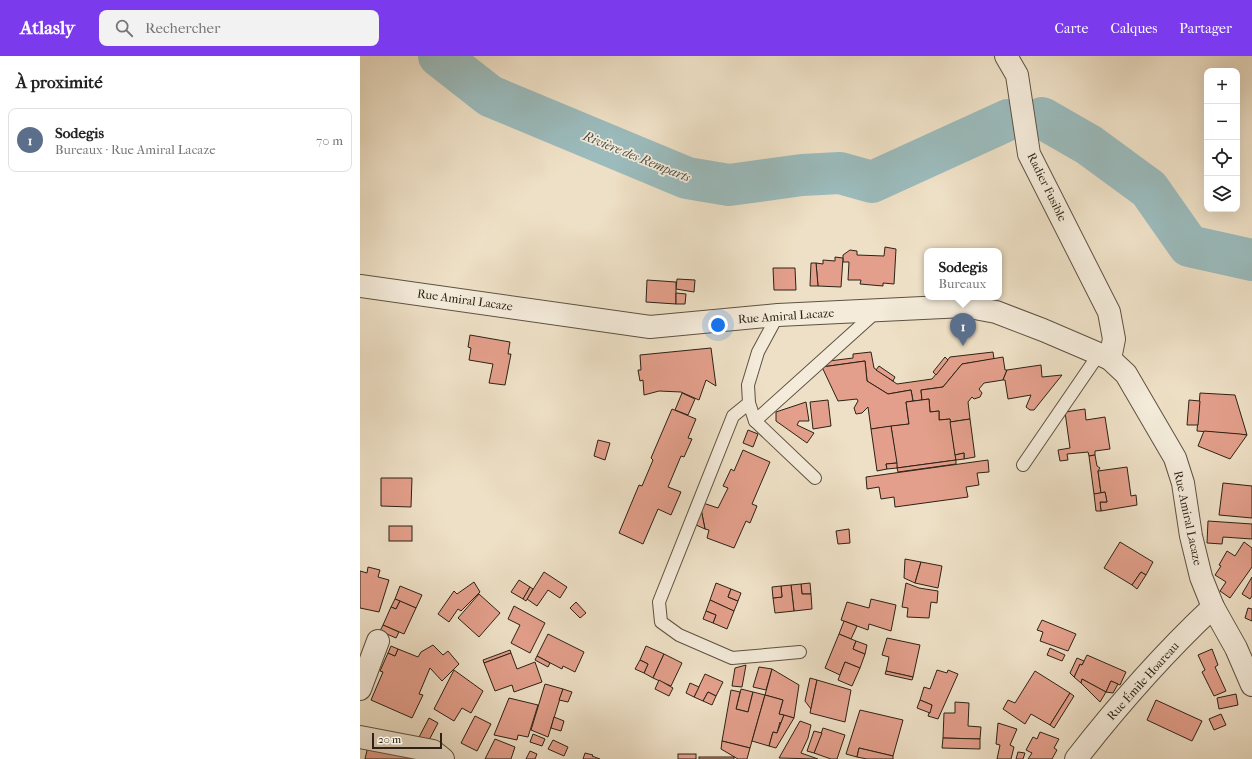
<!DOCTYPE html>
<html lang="fr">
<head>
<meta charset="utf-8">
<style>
	:root { --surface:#fff; --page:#f2f2f2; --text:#222; --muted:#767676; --line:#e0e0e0; --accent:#7c3aed }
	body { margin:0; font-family:"IM FELL French Canon",serif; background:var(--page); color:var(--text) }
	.controls { position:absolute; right:12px; top:12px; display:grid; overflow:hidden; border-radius:8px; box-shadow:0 4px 16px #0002 }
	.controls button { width:36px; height:36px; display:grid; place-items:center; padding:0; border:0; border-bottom:1px solid var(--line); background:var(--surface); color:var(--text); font:20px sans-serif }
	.scale { position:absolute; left:12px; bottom:10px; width:70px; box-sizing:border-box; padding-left:4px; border:2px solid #2d2215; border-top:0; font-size:11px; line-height:14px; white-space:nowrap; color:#2d2215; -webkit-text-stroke:3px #f4ebda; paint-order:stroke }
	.you { position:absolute; left:358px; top:269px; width:14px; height:14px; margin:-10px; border:3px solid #fff; border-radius:50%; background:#1a73e8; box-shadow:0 0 0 6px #1a73e833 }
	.badge { display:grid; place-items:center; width:26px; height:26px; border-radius:50%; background:var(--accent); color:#fff; font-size:13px; font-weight:700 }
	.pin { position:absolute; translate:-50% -33px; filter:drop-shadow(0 1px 2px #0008) }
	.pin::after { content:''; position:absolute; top:21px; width:14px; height:12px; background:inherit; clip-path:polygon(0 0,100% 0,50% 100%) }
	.popup { position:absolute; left:564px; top:192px; width:78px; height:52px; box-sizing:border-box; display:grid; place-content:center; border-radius:8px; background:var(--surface); filter:drop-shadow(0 1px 3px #0005); font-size:13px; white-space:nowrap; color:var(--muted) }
	.popup b { font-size:15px; color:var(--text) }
	.popup::after { content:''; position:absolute; left:50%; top:100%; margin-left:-8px; border:8px solid transparent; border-top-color:var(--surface) }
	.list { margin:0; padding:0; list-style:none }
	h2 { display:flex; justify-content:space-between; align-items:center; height:52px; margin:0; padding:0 16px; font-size:17px }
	h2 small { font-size:13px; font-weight:400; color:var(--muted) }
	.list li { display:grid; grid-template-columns:26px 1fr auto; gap:12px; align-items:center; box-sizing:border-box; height:64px; margin:0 8px 8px; padding:0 8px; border:1px solid var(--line); border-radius:8px }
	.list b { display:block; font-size:15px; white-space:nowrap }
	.list p { margin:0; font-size:13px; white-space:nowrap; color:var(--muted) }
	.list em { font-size:13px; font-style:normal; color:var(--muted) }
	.icon { flex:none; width:22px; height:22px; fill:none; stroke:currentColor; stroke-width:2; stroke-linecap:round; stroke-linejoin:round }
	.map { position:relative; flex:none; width:892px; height:703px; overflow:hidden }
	header { display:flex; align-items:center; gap:24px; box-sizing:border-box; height:56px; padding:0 20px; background:var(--accent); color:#fff }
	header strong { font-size:19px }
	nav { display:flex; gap:22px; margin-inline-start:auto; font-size:14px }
	.search { width:280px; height:36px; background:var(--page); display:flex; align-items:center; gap:10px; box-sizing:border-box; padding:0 14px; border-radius:8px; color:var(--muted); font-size:15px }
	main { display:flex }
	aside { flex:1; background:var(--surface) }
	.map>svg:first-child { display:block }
</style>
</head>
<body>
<header>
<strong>Atlasly</strong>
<div class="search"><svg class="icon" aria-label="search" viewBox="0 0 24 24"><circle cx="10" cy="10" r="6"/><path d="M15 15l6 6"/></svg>Rechercher</div>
<nav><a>Carte</a><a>Calques</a><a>Partager</a></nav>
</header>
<main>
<aside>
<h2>À proximité<small></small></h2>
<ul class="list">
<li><span class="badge" style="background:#5c6f8a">1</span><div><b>Sodegis</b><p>Bureaux · Rue Amiral Lacaze</p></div><em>70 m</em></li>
</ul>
</aside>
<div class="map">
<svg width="892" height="703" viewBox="0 0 892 703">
	<rect width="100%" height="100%" fill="#eee0c6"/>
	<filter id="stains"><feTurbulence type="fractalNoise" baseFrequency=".005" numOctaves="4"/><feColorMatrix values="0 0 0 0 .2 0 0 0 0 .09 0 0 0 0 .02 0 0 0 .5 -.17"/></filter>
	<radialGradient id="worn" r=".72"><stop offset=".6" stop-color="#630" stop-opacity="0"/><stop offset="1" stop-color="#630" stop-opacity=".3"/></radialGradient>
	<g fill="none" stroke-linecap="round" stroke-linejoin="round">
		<!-- river -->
		<g stroke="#9bbbbc" stroke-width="42">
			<polyline points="79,0 130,40 327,122 369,129 442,119 480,117 512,126 648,64"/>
			<polyline points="682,62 729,89 789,133 829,190 892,204"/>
		</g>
	</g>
	<!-- building -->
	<g fill="#e39f8b" stroke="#2d2215">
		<polygon points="525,191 536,193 534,228 523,227 523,230 500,228 501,224 488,224 489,206 483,206 483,199 490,194 497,195 497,199 524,200"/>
		<polygon points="475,201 483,202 481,231 458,230 456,207 463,208 463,204 475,205"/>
		<polygon points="451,207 456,207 458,230 450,230"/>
		<polygon points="413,212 435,212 436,234 414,234"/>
		<polygon points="317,223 335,224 334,236 316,233"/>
		<polygon points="287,224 316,226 316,248 286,246"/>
		<polygon points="316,237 326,238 325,248 316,248"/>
		<polygon points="110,279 150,286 148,298 151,298 145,329 129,327 133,308 109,304 111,292 108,291"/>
		<polygon points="351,292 356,330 346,324 339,344 321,336 299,335 284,339 283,324 280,325 278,314 281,314 280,299"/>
		<polygon points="511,296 514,312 537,328 572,323 590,301 633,296 634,303 602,308 583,331 561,334 562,344 553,345 551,334 528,338 507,325 505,305 462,311 461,306 493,302 493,298"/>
		<polygon points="585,301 588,304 576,319 573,316"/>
		<polygon points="643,301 645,314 647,314 643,324 624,327 619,333 622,337 620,341 614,343 612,341 608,346 610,363 590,366 590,363 579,364 579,355 570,356 569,343 562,344 561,334 583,331 602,308"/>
		<polygon points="505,305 507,325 528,338 551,334 553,345 546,346 549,368 511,373 508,351 502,357 496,358 494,352 498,345 497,343 478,345 462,311"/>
		<polygon points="681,309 682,321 702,319 674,354 670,354 666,351 671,339 648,343 645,324 643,324 647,314"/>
		<polygon points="519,310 535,321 533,325 516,314"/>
		<polygon points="322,337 335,343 328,359 315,354"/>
		<polygon points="840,337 875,339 887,379 837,375"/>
		<polygon points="569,343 570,356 579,355 579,364 590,363 596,404 537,412 531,370 549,368 546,346"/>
		<polygon points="468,344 471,370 453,373 450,346"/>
		<polygon points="829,344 840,345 838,369 827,369"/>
		<polygon points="446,346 449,365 439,365 437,369 454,377 447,387 416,365 416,356"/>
		<polygon points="312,353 336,363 328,382 332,383 324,401 321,400 308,431 321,436 311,459 298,453 283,488 259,477 279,429 282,430 293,404 291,402"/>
		<polygon points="725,353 726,364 745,361 750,393 735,395 735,399 729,400 728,396 707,398 708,404 700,405 698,394 710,392 705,356"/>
		<polygon points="610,363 615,401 604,403 604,397 595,399 590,366"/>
		<polygon points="531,370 537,407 526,408 527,413 517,415 511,373"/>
		<polygon points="388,374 398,378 393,391 383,387"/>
		<polygon points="844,375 880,378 887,379 870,403 838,390"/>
		<polygon points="238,384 250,387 245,404 234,400"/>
		<polygon points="383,394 410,406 392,448 397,450 395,455 390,467 386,465 374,492 347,482 349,474 345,473 341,453 343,447 358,452 368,432 363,430 371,413 374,415"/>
		<polygon points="604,397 604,403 596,404 595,399"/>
		<polygon points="735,399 737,410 740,412 738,415 741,437 734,438 729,400"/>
		<polygon points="596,404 596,408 538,416 537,412"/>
		<polygon points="628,404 629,416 617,417 619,429 606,431 608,441 535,451 534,441 521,443 519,431 507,433 506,421"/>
		<polygon points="537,407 537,412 527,413 526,408"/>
		<polygon points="767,411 771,440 776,439 777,449 741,455 740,446 747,446 745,436 741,437 738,415"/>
		<polygon points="21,422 52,422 51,451 21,450"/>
		<polygon points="863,427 892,430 892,462 859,459"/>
		<polygon points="745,436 747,446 740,446 741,455 736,455 734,438"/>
		<polygon points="341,453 345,473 334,468"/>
		<polygon points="848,465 892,468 892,483 863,481 862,488 847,487"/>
		<rect x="29" y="470" width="23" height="15"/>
		<polygon points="489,473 490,487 478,488 476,475"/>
		<polygon points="760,486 793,506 786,519 781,516 772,529 744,512"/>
		<polygon points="884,486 892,492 892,511 870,542 860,535 866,526 855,519 861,510 859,509 867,495 875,500"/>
		<polygon points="545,503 561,506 555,527 544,522"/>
		<polygon points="561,506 582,510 578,532 555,527"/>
		<polygon points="8,511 20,514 18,521 29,524 19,556 0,552 0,515 7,517"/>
		<polygon points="184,516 207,531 200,542 188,534 177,550 167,543"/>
		<polygon points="781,516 786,519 777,533 772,529"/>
		<polygon points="892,521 892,540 890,543 882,538"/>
		<polygon points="159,524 170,531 163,543 151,536"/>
		<polygon points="114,526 120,536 101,555 98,553 89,566 78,558 94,535 97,538"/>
		<polygon points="356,527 371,533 368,541 378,545 374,555 350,544"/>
		<polygon points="450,527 451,538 442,538 441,528"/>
		<polygon points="546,527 559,532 578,535 577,547 571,546 569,562 547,561 548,552 542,551"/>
		<polygon points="441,528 442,538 451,538 452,553 434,555 431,529"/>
		<polygon points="431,529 434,555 415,557 413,542 422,541 421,530"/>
		<polygon points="40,530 62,539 56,552 35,543"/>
		<polygon points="421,530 422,541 413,542 412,531"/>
		<polygon points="170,531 173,533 166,545 163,543"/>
		<polygon points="371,533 381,537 378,545 368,541"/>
		<polygon points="119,538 140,557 119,581 98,562"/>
		<polygon points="35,543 40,545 36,553 31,551"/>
		<polygon points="511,543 536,549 531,575 509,568 508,574 481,564 487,546 509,552"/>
		<polygon points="350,544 374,555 367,573 353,567 356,559 346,555"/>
		<polygon points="40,545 56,552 44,578 23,569 31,551 36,553"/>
		<polygon points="216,546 226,557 220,562 210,552"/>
		<polygon points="154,550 185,567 170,597 151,587 160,569 148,563"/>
		<polygon points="888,552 892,553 892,565 885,562"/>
		<polygon points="346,555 356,559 353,567 343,563"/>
		<polygon points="682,564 716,578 708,595 680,585 683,576 677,574"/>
		<polygon points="484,565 497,570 491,583 479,578"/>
		<polygon points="23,569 39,576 36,582 20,575"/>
		<polygon points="188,578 224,596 215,616 203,610 202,613 177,600"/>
		<polygon points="479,578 496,585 493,593 505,598 500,612 485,606 480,619 465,612"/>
		<polygon points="527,582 560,589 553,621 526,615 529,601 522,599"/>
		<polygon points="496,585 507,589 505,598 493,593"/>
		<polygon points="73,589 83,599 88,595 99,608 82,625 70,612 59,638 63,639 52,662 11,644 23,616 20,615 28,597 35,600 38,593 58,601 61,596"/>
		<polygon points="31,590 38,593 35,600 28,597"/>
		<polygon points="286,590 304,598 293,622 284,617 288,608 280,604"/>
		<polygon points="690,592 705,599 702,605 687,599"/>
		<polygon points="852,593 858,609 855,611 866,635 854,640 842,616 845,614 838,599"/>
		<polygon points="150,594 151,597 124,607 123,604"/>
		<polygon points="151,597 157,613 175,606 182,626 154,636 152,629 135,635 124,607"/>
		<polygon points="304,598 322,607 311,630 293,622"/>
		<polygon points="727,599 766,616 760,629 751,625 746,636 722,623 721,627 714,621 720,608 722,609"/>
		<polygon points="177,600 190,607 188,611 175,604"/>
		<polygon points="717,602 724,605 722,609 720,608 714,621 710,617"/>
		<polygon points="280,604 288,608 284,617 275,613"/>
		<polygon points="485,606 500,612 492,630 478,624"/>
		<polygon points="386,609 382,631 372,630 375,612"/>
		<polygon points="399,611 412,613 406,634 393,631"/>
		<polygon points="412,613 439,629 434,662 419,658 423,644 405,639"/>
		<polygon points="94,614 123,635 111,657 102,652 94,665 74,653"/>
		<polygon points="577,614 587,617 588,614 598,618 578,663 568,660 572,649 560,644 564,631 570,633"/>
		<polygon points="526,615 553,621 552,624 525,618"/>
		<polygon points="675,615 710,637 690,669 671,658 665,668 643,653 648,644 655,647"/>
		<polygon points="345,618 363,626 356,640 348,636 343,645 334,641"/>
		<polygon points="450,622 457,624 451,653 445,645"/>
		<polygon points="722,623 746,636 740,646 721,627"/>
		<polygon points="299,624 313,632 309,640 295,633"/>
		<polygon points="457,624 491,634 485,666 450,657"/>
		<polygon points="751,625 758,628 753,637 746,636"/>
		<polygon points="330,627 339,631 334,641 326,637"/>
		<polygon points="185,628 203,633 188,681 171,674"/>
		<polygon points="203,633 212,636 208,646 199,644"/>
		<polygon points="381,633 393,636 388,656 376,653"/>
		<polygon points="371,634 380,636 376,653 388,656 393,636 405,639 390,692 362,685"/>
		<polygon points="348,636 356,640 352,649 343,645"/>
		<polygon points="710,637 714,640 694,672 690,669"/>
		<polygon points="876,638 878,649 859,653 857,642"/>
		<polygon points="405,639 423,644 419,658 424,659 421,667 420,666 417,677 413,676 409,690 392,685"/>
		<polygon points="149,642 178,649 168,681 158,679 157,684 134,679"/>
		<polygon points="560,644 572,649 570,657 557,652"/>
		<polygon points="796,644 842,665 832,685 787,664"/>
		<polygon points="595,646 609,647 608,670 621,671 620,683 583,682 584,657 595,657"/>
		<polygon points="500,654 543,664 533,700 499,692 497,701 486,698"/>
		<polygon points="861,658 866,669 854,674 849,663"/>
		<polygon points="424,659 434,662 416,692 409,690 413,676 417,677"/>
		<polygon points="115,660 131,668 117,695 101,687"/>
		<polygon points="194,661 204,665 201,675 191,672"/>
		<polygon points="69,662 78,667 67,688 57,685"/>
		<polygon points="440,665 451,669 448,682 441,697 458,703 419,702"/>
		<polygon points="638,667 657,673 650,689 654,691 651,703 637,703 640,689 636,688"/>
		<polygon points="463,672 485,679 477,703 471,703 454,697"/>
		<polygon points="454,675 462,677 454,697 447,695"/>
		<polygon points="680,676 699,683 694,692 697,694 692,703 668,703 672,697 666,694 673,681 677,683"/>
		<polygon points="173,678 185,683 182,690 170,686"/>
		<polygon points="583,682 620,683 620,693 582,692"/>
		<polygon points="135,683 155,691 151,703 125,703"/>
		<polygon points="193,684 208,691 204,700 188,693"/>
		<polygon points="362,685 390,692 387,703 378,703 361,693"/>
		<polygon points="9,686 53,701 53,703 5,703"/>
		<polygon points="499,692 533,700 533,703 507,703 497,701"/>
		<polygon points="170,695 177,698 175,703 166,703"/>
		<polygon points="658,696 665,697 663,703 656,703"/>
		<polygon points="225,697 233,699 232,700 240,703 223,703"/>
		<rect x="318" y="698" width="18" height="5"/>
		<rect x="339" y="701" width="35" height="2"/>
	</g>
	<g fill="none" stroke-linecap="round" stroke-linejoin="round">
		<defs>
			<g id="service">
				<polyline points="418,259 398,296 388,329 389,347 395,365 455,422"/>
				<polyline points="389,347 373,360 299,546 301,566 319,579 372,602 440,596"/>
				<polyline points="395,365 516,256"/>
				<polyline points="663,409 739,298"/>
			</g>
			<polyline id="minor" points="0,633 18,585"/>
			<g id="tertiary">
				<polyline points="646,0 657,19 669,98 749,256 754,283 750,303"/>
				<polyline points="0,230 290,271 418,259 604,250 636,256 683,274 739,298 750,303 766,318 815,402 823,427 831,480 841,521 853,551 876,592 892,629"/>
				<polyline points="0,681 73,695 83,703"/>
				<path d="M716,703C758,649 804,597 853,551"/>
			</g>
		</defs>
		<!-- service casing -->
		<use href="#service" stroke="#5d5241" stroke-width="14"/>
		<!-- minor casing -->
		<use href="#minor" stroke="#5d5241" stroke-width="24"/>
		<!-- tertiary casing -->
		<use href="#tertiary" stroke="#5d5241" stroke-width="24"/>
		<!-- service -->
		<use href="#service" stroke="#f4ebda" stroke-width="12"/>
		<!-- minor -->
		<use href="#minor" stroke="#f4ebda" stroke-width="22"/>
		<!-- tertiary -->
		<use href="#tertiary" stroke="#f4ebda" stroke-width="22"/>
	</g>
	<g text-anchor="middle" stroke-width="3.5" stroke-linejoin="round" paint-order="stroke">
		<!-- street labels -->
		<g font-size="12" fill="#2d2215" stroke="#f4ebda">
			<text transform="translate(687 131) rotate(64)" y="4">Radier Fusible</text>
			<text transform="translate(105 244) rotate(8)" y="4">Rue Amiral Lacaze</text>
			<text transform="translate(426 260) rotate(-4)" y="4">Rue Amiral Lacaze</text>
			<text transform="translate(828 462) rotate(78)" y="4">Rue Amiral Lacaze</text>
			<text transform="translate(783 625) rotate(-48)" y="4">Rue Émile Hoareau</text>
		</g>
		<!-- water labels -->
		<g font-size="13" font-style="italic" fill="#4e5047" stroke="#f4ebda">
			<text transform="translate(277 100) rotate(22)" y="5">Rivière des Remparts</text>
		</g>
	</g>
	<rect width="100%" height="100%" filter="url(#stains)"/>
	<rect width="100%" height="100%" fill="url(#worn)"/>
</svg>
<div class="controls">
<button>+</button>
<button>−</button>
<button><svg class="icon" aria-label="locate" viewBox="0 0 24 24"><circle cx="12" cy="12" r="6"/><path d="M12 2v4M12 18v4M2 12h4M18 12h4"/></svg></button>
<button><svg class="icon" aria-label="layers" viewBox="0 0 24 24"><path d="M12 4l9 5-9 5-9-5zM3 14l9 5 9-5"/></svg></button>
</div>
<div class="scale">20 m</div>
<div class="you"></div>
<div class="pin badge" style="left:603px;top:290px;background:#5c6f8a">1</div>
<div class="popup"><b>Sodegis</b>Bureaux</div>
</div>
</main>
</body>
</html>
